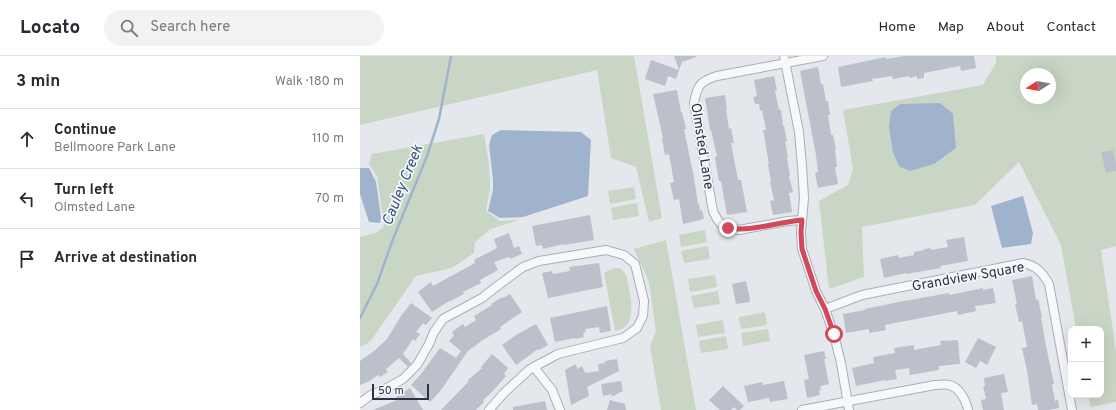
<!DOCTYPE html>
<html lang="en">
<head>
<meta charset="utf-8">
<style>
	:root { --surface:#fff; --page:#f2f2f3; --text:#2b2b33; --muted:#7c7c81; --line:#e1e1e2 }
	body { margin:0; font-family:Overpass,sans-serif; background:var(--page); color:var(--text) }
	.controls { position:absolute; right:12px; bottom:12px; display:grid; overflow:hidden; border-radius:8px; box-shadow:0 4px 16px #0002 }
	.controls button { width:36px; height:36px; display:grid; place-items:center; padding:0; border:0; border-bottom:1px solid var(--line); background:var(--surface); color:var(--text); font:20px sans-serif }
	.compass { position:absolute; left:660px; top:12px; width:36px; height:36px; border-radius:50%; background:var(--surface); box-shadow:0 4px 16px #0002; rotate:259deg }
	.scale { position:absolute; left:12px; bottom:10px; width:57px; box-sizing:border-box; padding-left:4px; border:2px solid #2b3445; border-top:0; font-size:11px; line-height:14px; white-space:nowrap; color:#2b3445; -webkit-text-stroke:3px #f4f6f9; paint-order:stroke }
	.stop { position:absolute; width:12px; height:12px; margin:-9px; border:3px solid #d1495b; border-radius:50%; background:#fff }
	.stop.end { background:#d1495b; border-color:#fff; box-shadow:0 1px 4px #0008 }
	.list { margin:0; padding:0; list-style:none }
	h2 { display:flex; justify-content:space-between; align-items:center; height:52px; margin:0; padding:0 16px; font-size:17px }
	h2 small { font-size:13px; font-weight:400; color:var(--muted) }
	.list li { display:grid; grid-template-columns:26px 1fr auto; gap:12px; align-items:center; box-sizing:border-box; height:60px; padding:0 16px; border-top:1px solid var(--line) }
	.list b { display:block; font-size:15px; white-space:nowrap }
	.list p { margin:0; font-size:13px; white-space:nowrap; color:var(--muted) }
	.list em { font-size:13px; font-style:normal; color:var(--muted) }
	.icon { flex:none; width:22px; height:22px; fill:none; stroke:currentColor; stroke-width:2; stroke-linecap:round; stroke-linejoin:round }
	.map { position:relative; flex:none; width:756px; height:354px; overflow:hidden }
	header { display:flex; align-items:center; gap:24px; box-sizing:border-box; height:56px; padding:0 20px; background:var(--surface); border-bottom:1px solid var(--line) }
	header strong { font-size:19px }
	nav { display:flex; gap:22px; margin-inline-start:auto; font-size:14px }
	.search { width:280px; height:36px; background:var(--page); display:flex; align-items:center; gap:10px; box-sizing:border-box; padding:0 14px; border-radius:22px; color:var(--muted); font-size:15px }
	main { display:flex }
	aside { flex:1; background:var(--surface) }
	.map>svg:first-child { display:block }
</style>
</head>
<body>
<header>
<strong>Locato</strong>
<div class="search"><svg class="icon" aria-label="search" viewBox="0 0 24 24"><circle cx="10" cy="10" r="6"/><path d="M15 15l6 6"/></svg>Search here</div>
<nav><a>Home</a><a>Map</a><a>About</a><a>Contact</a></nav>
</header>
<main>
<aside>
<h2>3 min<small>Walk · 180 m</small></h2>
<ul class="list">
<li><svg class="icon" aria-label="ahead" viewBox="0 0 24 24"><path d="M12 20V5M6 11l6-6 6 6"/></svg><div><b>Continue</b><p>Bellmoore Park Lane</p></div><em>110 m</em></li>
<li><svg class="icon" aria-label="left" viewBox="0 0 24 24"><path d="M17 20v-9H6M10 6l-5 5 5 5"/></svg><div><b>Turn left</b><p>Olmsted Lane</p></div><em>70 m</em></li>
<li><svg class="icon" aria-label="arrive" viewBox="0 0 24 24"><path d="M6 21V4h12l-3 4 3 4H6"/></svg><div><b>Arrive at destination</b></div></li>
</ul>
</aside>
<div class="map">
<svg width="756" height="354" viewBox="0 0 756 354">
	<rect width="100%" height="100%" fill="#e4e7ec"/>
	<!-- green -->
	<g fill="#c9d6c5" fill-rule="evenodd">
		<polygon points="0,0 274,0 302,162 289,166 276,111 251,102 237,14 0,69"/>
		<path d="M636,0H756V190L741,194L756,295V346L731,351L728,339H741V273H716L701,189L659,106L615,149L502,171L504,221L469,233L459,145L488,129L493,113L483,54L623,29L636,7ZM666,18H690V42H666Z"/>
		<polygon points="124,78 129,108 130,132 126,155 140,165 159,164 130,173 115,186 114,197 92,212 56,220 10,286 0,291 0,181 18,176 24,170 17,120 9,108 12,98"/>
		<polygon points="274,131 276,143 250,148 248,135"/>
		<polygon points="277,147 279,160 253,164 251,152"/>
		<polygon points="345,174 347,186 321,191 319,179"/>
		<polygon points="306,184 336,354 301,354 290,290 296,275 289,226 274,193"/>
		<polygon points="348,190 350,203 324,207 321,195"/>
		<path d="M254,212C257,212 261,212 263,215C267,218 268,227 269,233C272,249 276,271 255,275L244,217Z"/>
		<polygon points="355,219 357,231 330,236 328,223"/>
		<polygon points="358,235 360,248 334,252 331,240"/>
		<polygon points="405,256 407,269 381,273 379,261"/>
		<polygon points="363,264 365,277 338,281 336,269"/>
		<polygon points="408,273 410,285 383,290 381,277"/>
		<polygon points="366,280 368,293 341,297 339,285"/>
	</g>
	<!-- water -->
	<g fill="#9fb4cc">
		<polygon points="580,47 593,58 596,92 574,108 550,115 539,110 533,96 529,71 531,55 540,48"/>
		<polygon points="141,74 221,76 231,84 228,140 163,161 140,162 128,155 133,134 133,124 129,89 132,79"/>
		<polygon points="0,112 9,112 16,126 21,161 20,167 9,166 0,138"/>
		<polygon points="663,140 673,177 671,188 642,192 631,150"/>
	</g>
	<g fill="none" stroke-linecap="round" stroke-linejoin="round">
		<!-- stream -->
		<polyline stroke="#9fb4cc" stroke-width="2.5" points="0,262 17,228 33,183 67,100 79,63 91,0"/>
	</g>
	<!-- building -->
	<g fill="#bbc0ca">
		<polygon points="314,0 336,0 336,1 322,6 316,23 308,20 305,30 285,23 291,4 319,14"/>
		<polygon points="544,0 614,0 616,12 601,15 600,10 564,17 564,22 557,23 557,20 550,22 549,20 533,23 532,20 512,23 513,25 481,31 478,11 526,1 526,3"/>
		<polygon points="458,11 461,28 463,28 466,45 468,45 470,59 468,59 471,79 473,79 476,93 475,93 477,111 475,111 478,128 458,132 455,117 458,116 456,99 440,15"/>
		<polygon points="414,20 417,34 415,35 419,54 421,54 423,70 424,70 427,85 425,85 428,102 427,102 430,120 429,120 433,136 429,137 432,156 413,159 410,145 414,144 410,126 411,126 408,108 409,108 403,74 406,74 402,54 400,55 399,48 395,48 393,41 397,40 394,24"/>
		<polygon points="317,34 321,56 322,56 326,73 324,73 334,122 338,148 339,148 340,155 342,154 344,163 323,168 319,143 314,144 310,127 314,126 309,98 305,99 302,82 303,82 293,38"/>
		<polygon points="365,39 367,53 366,53 369,73 371,72 374,87 371,87 378,124 381,124 387,156 367,159 361,125 359,125 356,108 355,101 357,100 351,74 350,74 345,42"/>
		<polygon points="753,94 756,108 756,115 746,117 741,96"/>
		<polygon points="230,159 234,184 204,189 203,188 183,193 182,189 176,190 172,170"/>
		<polygon points="149,177 154,192 159,190 162,198 150,203 149,201 134,206 138,214 120,224 121,227 103,236 104,238 89,246 89,245 72,256 58,236 71,226 73,230 115,207 114,204 137,192 134,183"/>
		<polygon points="604,181 608,205 580,210 581,212 546,218 546,217 524,222 520,203 538,199 539,202 554,199 554,196 564,194 564,193 571,192 571,194 588,191 586,184"/>
		<polygon points="239,207 243,231 188,242 182,217 192,215 193,218 210,215 209,211"/>
		<polygon points="672,220 676,244 678,243 682,261 681,261 685,285 694,328 692,329 695,345 698,344 699,352 689,354 678,354 677,348 672,349 667,314 662,292 667,291 662,265 659,266 655,248 657,248 652,224"/>
		<polygon points="386,225 390,243 389,243 390,246 376,248 372,228"/>
		<polygon points="623,232 623,234 633,232 636,247 615,250 616,255 598,259 597,255 525,269 526,274 509,277 509,273 486,277 483,258 505,254 505,253 544,245 589,237 589,239"/>
		<polygon points="150,238 162,256 140,271 141,273 123,284 108,295 81,334 70,346 51,329 61,318 80,292 96,302 101,295 89,285 94,279 92,276 103,268 105,271 116,264 114,260 132,249 131,248 142,241 143,242"/>
		<polygon points="51,247 72,262 66,269 63,267 56,276 60,278 55,285 53,283 43,298 51,307 48,311 39,302 26,313 28,316 20,321 18,319 10,325 0,329 0,305 14,295 27,283 41,260"/>
		<polygon points="247,250 251,275 240,277 239,271 225,273 226,276 223,277 224,281 215,283 215,282 195,286 190,262"/>
		<polygon points="176,268 188,289 179,294 178,293 156,309 142,289 156,279"/>
		<polygon points="618,282 636,291 627,309 620,305 616,312 605,306"/>
		<polygon points="598,284 600,308 579,310 579,314 550,319 549,312 535,314 537,323 525,325 525,324 496,330 492,312 514,307 513,301 535,297 534,292 554,289 554,294 581,289 580,285"/>
		<polygon points="464,295 466,303 464,303 469,328 460,330 461,334 459,334 460,339 447,342 444,324 449,323 444,299"/>
		<polygon points="132,298 148,312 144,318 146,320 132,336 123,344 124,346 116,354 81,354 109,325 108,324 122,312 121,311"/>
		<polygon points="257,303 259,315 227,331 229,340 211,349 205,314 216,308 217,313 222,310 225,317 239,315 238,308 245,307 245,305"/>
		<polygon points="644,318 648,336 641,337 644,354 623,354 621,344 626,343 623,330 625,330 624,322"/>
		<polygon points="261,325 263,335 251,341 252,338 243,340 241,328"/>
		<polygon points="424,325 428,343 410,346 409,342 388,346 384,330 402,326 403,329"/>
		<polygon points="363,330 384,350 380,354 377,354 374,351 371,354 360,354 349,344"/>
		<polygon points="50,332 63,354 13,354 37,344 36,341"/>
		<polygon points="250,344 265,348 266,354 247,354"/>
		<polygon points="185,345 187,354 153,354 153,351"/>
	</g>
	<g fill="none" stroke-linecap="round" stroke-linejoin="round">
		<defs>
			<g id="minor">
				<polyline points="424,0 439,76 442,110 444,142 441,176 442,193 456,235 465,253 474,279 481,307 489,354"/>
				<path d="M442,164L428,165L379,174L368,172L362,169L357,163L353,155L334,47C337,30 340,25 357,20L463,0"/>
				<path d="M465,253L502,239L663,207C677,210 682,216 689,228L712,354"/>
				<polyline points="174,311 192,334 200,354"/>
				<polyline points="0,347 11,339 25,333 43,323 57,309 69,288 74,276 83,263 122,242 136,231 163,211 179,205 246,194 264,199 275,208 284,245 283,260 277,272 263,282 198,298 170,313 144,337 129,354"/>
				<path d="M442,354L575,329C580,329 585,328 589,329C599,331 606,344 608,354"/>
			</g>
		</defs>
		<!-- minor casing -->
		<use href="#minor" stroke="#a9aeb7" stroke-width="10"/>
		<!-- minor -->
		<use href="#minor" stroke="#f7f8fa" stroke-width="8"/>
	</g>
	<g fill="none" stroke-linecap="round" stroke-linejoin="round">
		<!-- route -->
		<path stroke="#d1495b" stroke-width="5" d="M368,172C391,176 418,166 442,164L441,176L442,193L456,235L465,253L474,278"/>
	</g>
	<g text-anchor="middle" stroke-width="3.5" stroke-linejoin="round" paint-order="stroke">
		<!-- street labels -->
		<g font-size="14" fill="#2b3445" stroke="#f4f6f9">
			<text transform="translate(343 90) rotate(81)" y="5">Olmsted Lane</text>
			<text transform="translate(608 220) rotate(-10)" y="5">Grandview Square</text>
		</g>
		<!-- water labels -->
		<g font-size="15" font-style="italic" fill="#34527a" stroke="#f4f6f9">
			<text transform="translate(42 129) rotate(-68)" y="5">Cauley Creek</text>
		</g>
	</g>
</svg>
<div class="controls">
<button>+</button>
<button>−</button>
</div>
<svg class="compass" viewBox="-18 -18 36 36"><path d="M0-13l5 13h-10z" fill="#e53935"/><path d="M0 13l5-13h-10z" fill="#7c7c81"/></svg>
<div class="scale">50 m</div>
<div class="stop" style="left:474px;top:278px"></div>
<div class="stop end" style="left:368px;top:172px"></div>
</div>
</main>
</body>
</html>
